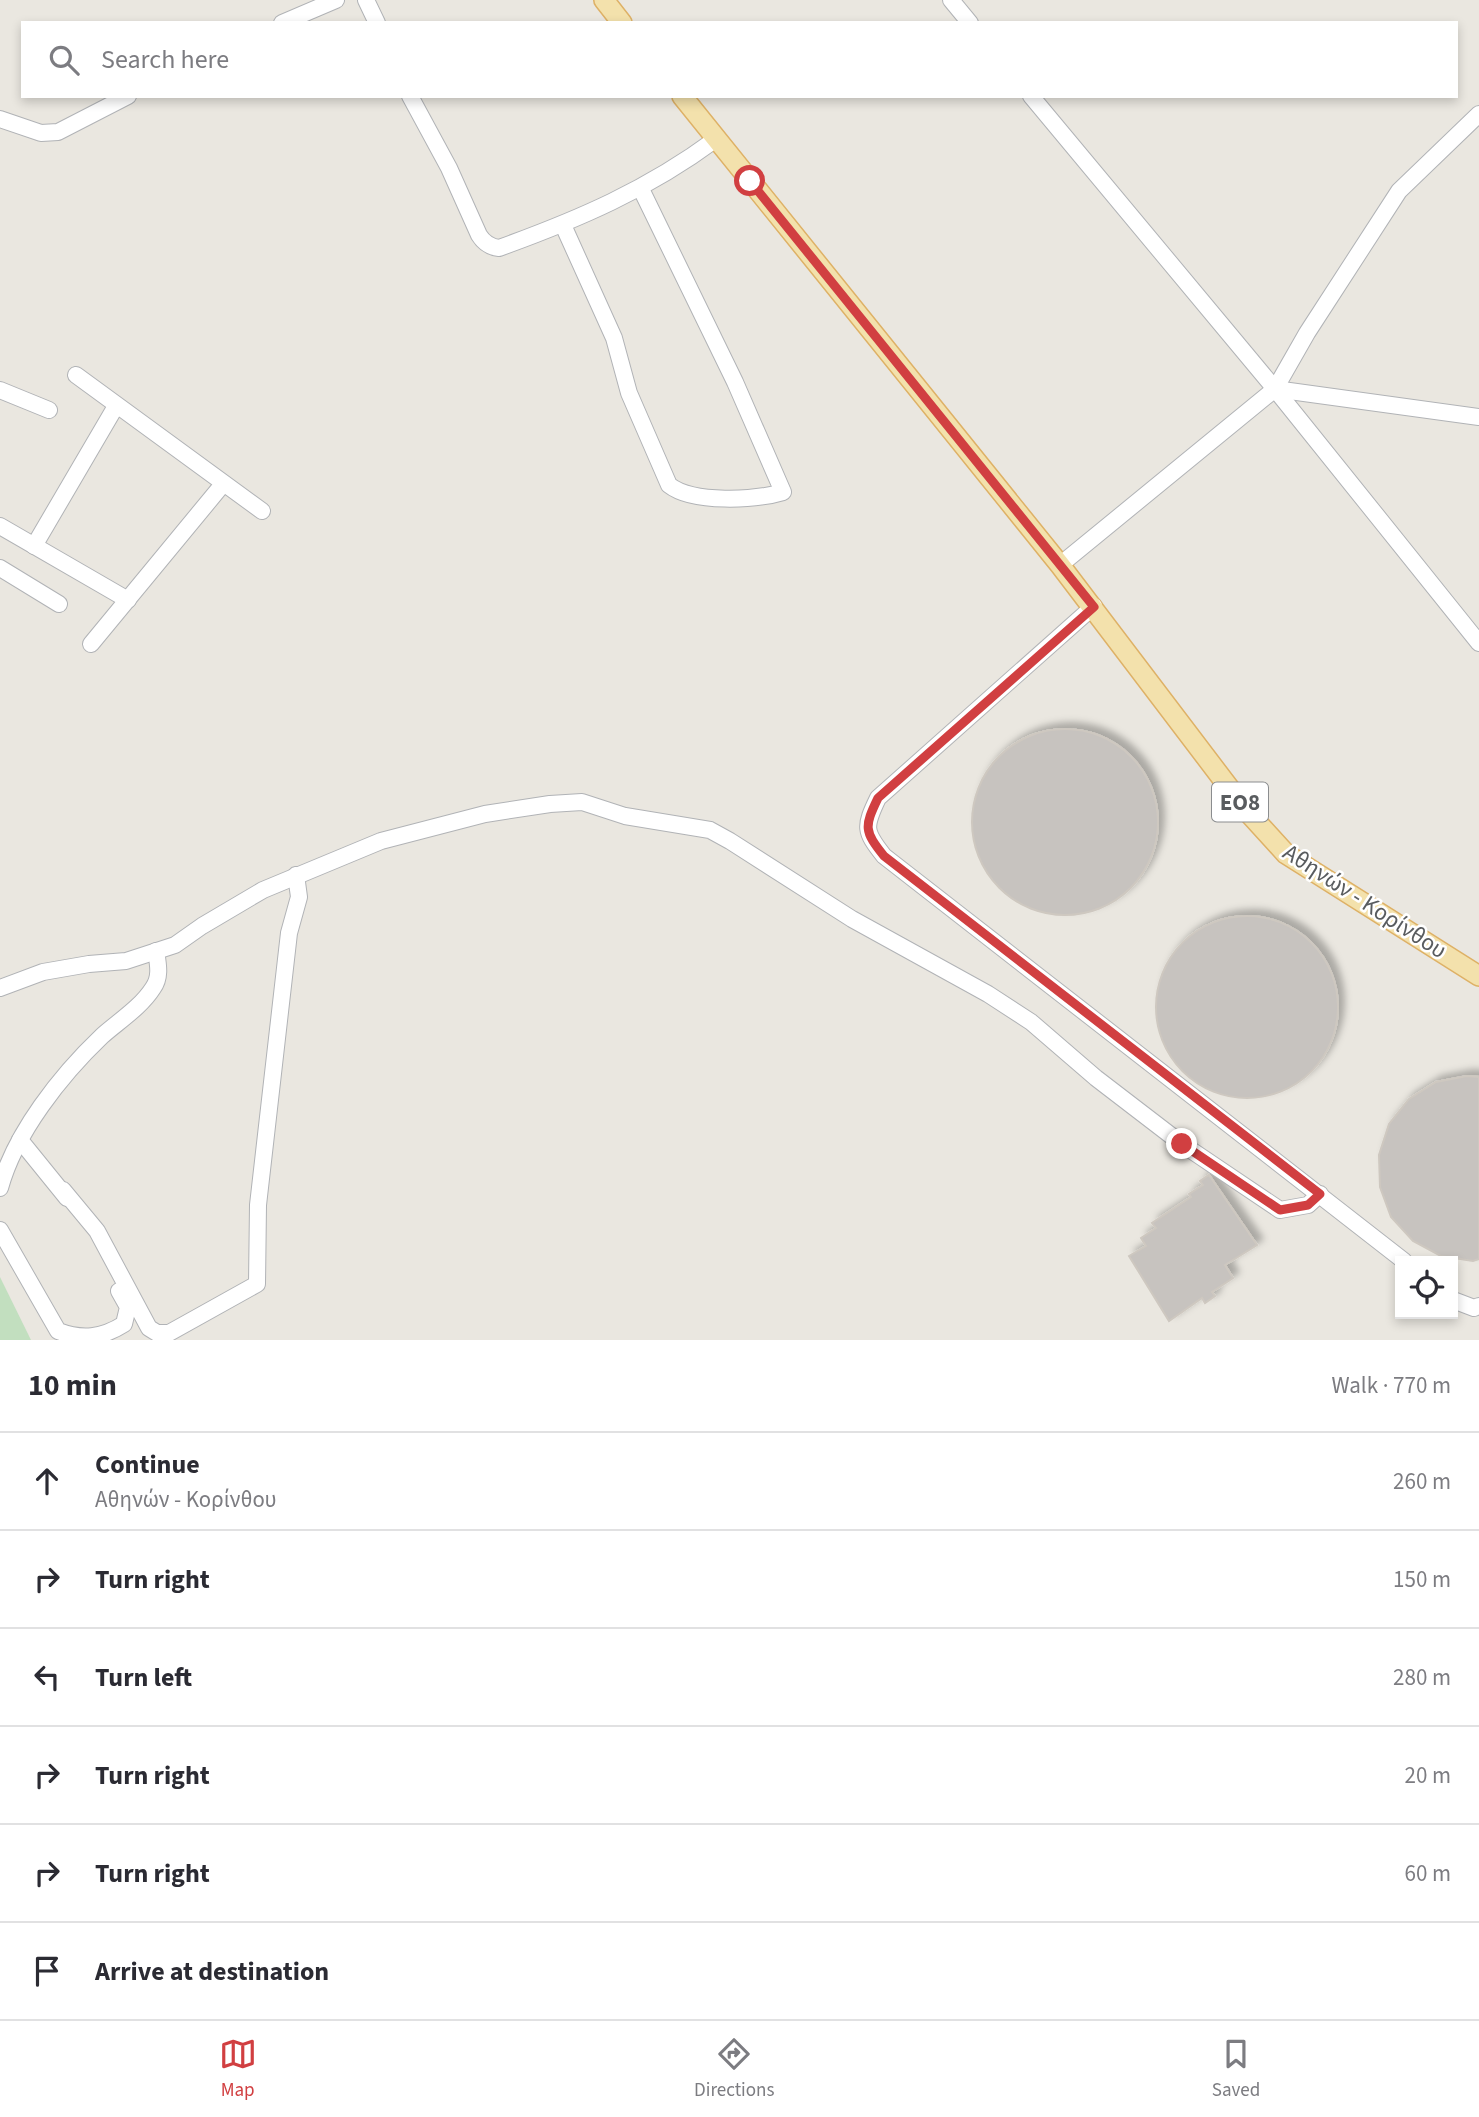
<!DOCTYPE html>
<html lang="en">
<head>
<meta charset="utf-8">
<style>
	:root { --surface:#fff; --page:#f2f2f3; --text:#2b2b33; --muted:#7c7c81; --line:#e1e1e2; --accent:#d13f41 }
	body { margin:0; font-family:"Source Sans 3",sans-serif; background:var(--page); color:var(--text) }
	.controls { position:absolute; right:21px; bottom:21px; display:grid; overflow:hidden; border-radius:0px; box-shadow:0 4px 10px #0003 }
	.controls button { width:63px; height:63px; display:grid; place-items:center; padding:0; border:0; border-bottom:2px solid var(--line); background:var(--surface); color:var(--text); font:35px sans-serif }
	.stop { position:absolute; width:21px; height:21px; margin:-16px; border:5px solid #d13f41; border-radius:50%; background:#fff }
	.stop.end { background:#d13f41; border-color:#fff; box-shadow:0 2px 7px #0008 }
	.list { margin:0; padding:0; list-style:none }
	h2 { display:flex; justify-content:space-between; align-items:center; height:91px; margin:0; padding:0 28px; font-size:30px }
	h2 small { font-size:23px; font-weight:400; color:var(--muted) }
	.list li { display:grid; grid-template-columns:46px 1fr auto; gap:21px; align-items:center; box-sizing:border-box; height:98px; padding:0 28px; border-top:2px solid var(--line) }
	.list b { display:block; font-size:26px; white-space:nowrap }
	.list p { margin:0; font-size:23px; white-space:nowrap; color:var(--muted) }
	.list em { font-size:23px; font-style:normal; color:var(--muted) }
	.icon { flex:none; width:38px; height:38px; fill:none; stroke:currentColor; stroke-width:2; stroke-linecap:round; stroke-linejoin:round }
	.map { position:relative; flex:none; width:1479px; height:1340px; overflow:hidden }
	.search { position:absolute; background:var(--surface); box-shadow:0 4px 10px #0003; left:21px; right:21px; top:21px; height:77px; display:flex; align-items:center; gap:18px; box-sizing:border-box; padding:0 24px; border-radius:0px; color:var(--muted); font-size:26px }
	.sheet { height:679px; background:var(--surface) }
	nav { display:flex; justify-content:space-around; align-items:center; box-sizing:border-box; height:98px; border-top:2px solid var(--line); background:var(--surface); font-size:19px; color:var(--muted) }
	nav a { display:grid; justify-items:center; gap:4px }
	nav .on { color:var(--accent) }
	.map>svg:first-child { display:block }
</style>
</head>
<body>
<div class="map">
<svg width="1479" height="1340" viewBox="0 0 1479 1340">
	<defs>
		<filter id="shadow"><feDropShadow dx="6" dy="-6" stdDeviation="3.5" flood-color="#0004"/></filter>
	</defs>
	<rect width="100%" height="100%" fill="#eae7e0"/>
	<!-- green -->
	<polygon fill="#c2dfbf" points="0,1277 31,1340 0,1340"/>
	<!-- building -->
	<g fill="#c7c3bf" stroke="#cec8c0" stroke-width="2" filter="url(#shadow)">
		<circle cx="1065" cy="822" r="93"/>
		<circle cx="1247" cy="1007" r="91"/>
		<polygon points="1467,1076 1479,1077 1479,1259 1473,1261 1441,1256 1413,1241 1391,1217 1380,1187 1379,1155 1389,1124 1409,1099 1436,1082"/>
		<polygon points="1209,1175 1257,1245 1225,1265 1233,1278 1212,1292 1215,1296 1205,1303 1202,1298 1169,1321 1129,1256 1146,1246 1141,1238 1156,1228 1152,1223 1191,1197 1189,1194 1203,1185 1200,1181"/>
	</g>
	<g fill="none" stroke-linecap="round" stroke-linejoin="round">
		<defs>
			<g id="minor">
				<polyline points="366,0 377,23"/>
				<polyline points="951,0 970,23"/>
				<polyline points="282,23 336,0"/>
				<path d="M410,96L449,168L479,235C484,243 490,247 499,248C579,219 647,190 716,139"/>
				<polyline points="1031,96 1275,389 1479,643"/>
				<polyline points="0,119 41,133 58,132 128,96"/>
				<path d="M563,225L614,338L629,393L669,485C693,504 756,500 783,492L735,382L641,189"/>
				<polyline points="76,375 262,511"/>
				<polyline points="1275,389 1479,417"/>
				<polyline points="0,390 49,410"/>
				<polyline points="0,526 128,600"/>
				<polyline points="34,546 116,406"/>
				<polyline points="1060,565 1275,389 1307,333 1399,191 1479,114"/>
				<polyline points="0,568 59,604"/>
				<path d="M1094,606L878,798C864,827 864,831 884,856L1404,1261"/>
				<polyline points="91,644 223,484"/>
				<polyline points="0,988 43,972 89,964 126,961 175,945 202,926 263,890 381,841 485,814 550,804 582,802 625,816 710,830 730,841 852,919 988,994 1031,1022 1096,1078 1182,1144 1280,1210 1308,1205 1320,1194"/>
				<polyline points="20,1140 67,1198"/>
				<path d="M0,1188C15,1133 61,1075 102,1036C119,1021 141,1007 153,988C161,977 158,964 156,951"/>
				<polyline points="63,1190 97,1231 149,1328 157,1333 169,1333 257,1284 258,1205 289,933 299,897 296,875"/>
				<path d="M0,1230L58,1331C82,1340 102,1338 124,1324L128,1307L119,1291"/>
				<polyline points="1453,1300 1474,1308 1479,1306"/>
			</g>
			<g id="major">
				<polyline points="604,0 622,23"/>
				<polyline points="682,96 1060,565 1246,810 1286,854 1479,976"/>
			</g>
		</defs>
		<!-- minor casing -->
		<use href="#minor" stroke="#b1b3b6" stroke-width="18"/>
		<!-- major casing -->
		<use href="#major" stroke="#deb166" stroke-width="22"/>
		<!-- minor -->
		<use href="#minor" stroke="#fff" stroke-width="16"/>
		<!-- major -->
		<use href="#major" stroke="#f3e1ac" stroke-width="19"/>
	</g>
	<g fill="none" stroke-linecap="round" stroke-linejoin="round">
		<!-- route -->
		<path stroke="#d13f41" stroke-width="9" d="M750,181L1094,607L878,798C864,827 864,831 884,856L1320,1194L1308,1205L1280,1210L1182,1144"/>
	</g>
	<g text-anchor="middle" stroke-width="5" stroke-linejoin="round" paint-order="stroke">
		<!-- shield labels -->
		<rect fill="#fff" stroke="#8b8d8f" stroke-width="2" x="1212" y="782.5" width="56" height="39" rx="5"/>
		<g font-size="23" font-weight="bold" fill="#595c5f">
			<text x="1240" y="810">ΕΟ8</text>
		</g>
		<!-- street labels -->
		<g font-size="24" fill="#595c5f" stroke="#fff">
			<text transform="translate(1365 901) rotate(33)" y="8">Αθηνών - Κορίνθου</text>
		</g>
	</g>
</svg>
<div class="controls">
<button><svg class="icon" aria-label="locate" viewBox="0 0 24 24"><circle cx="12" cy="12" r="6"/><path d="M12 2v4M12 18v4M2 12h4M18 12h4"/></svg></button>
</div>
<div class="stop" style="left:750px;top:181px"></div>
<div class="stop end" style="left:1182px;top:1144px"></div>
<div class="search"><svg class="icon" aria-label="search" viewBox="0 0 24 24"><circle cx="10" cy="10" r="6"/><path d="M15 15l6 6"/></svg>Search here</div>
</div>
<section class="sheet">
<h2>10 min<small>Walk · 770 m</small></h2>
<ul class="list">
<li><svg class="icon" aria-label="ahead" viewBox="0 0 24 24"><path d="M12 20V5M6 11l6-6 6 6"/></svg><div><b>Continue</b><p>Αθηνών - Κορίνθου</p></div><em>260 m</em></li>
<li><svg class="icon" aria-label="right" viewBox="0 0 24 24"><path d="M7 20v-9h11M14 6l5 5-5 5"/></svg><div><b>Turn right</b></div><em>150 m</em></li>
<li><svg class="icon" aria-label="left" viewBox="0 0 24 24"><path d="M17 20v-9H6M10 6l-5 5 5 5"/></svg><div><b>Turn left</b></div><em>280 m</em></li>
<li><svg class="icon" aria-label="right" viewBox="0 0 24 24"><path d="M7 20v-9h11M14 6l5 5-5 5"/></svg><div><b>Turn right</b></div><em>20 m</em></li>
<li><svg class="icon" aria-label="right" viewBox="0 0 24 24"><path d="M7 20v-9h11M14 6l5 5-5 5"/></svg><div><b>Turn right</b></div><em>60 m</em></li>
<li><svg class="icon" aria-label="arrive" viewBox="0 0 24 24"><path d="M6 21V4h12l-3 4 3 4H6"/></svg><div><b>Arrive at destination</b></div></li>
</ul>
</section>
<nav>
<a class="on"><svg class="icon" aria-label="map" viewBox="0 0 24 24"><path d="M3 6l6-2 6 2 6-2v14l-6 2-6-2-6 2zM9 4v14M15 6v14"/></svg>Map</a>
<a><svg class="icon" aria-label="directions" viewBox="0 0 24 24"><path d="M12 3l9 9-9 9-9-9zM9 14v-3h6M13 9l2 2-2 2"/></svg>Directions</a>
<a><svg class="icon" aria-label="saved" viewBox="0 0 24 24"><path d="M7 4h10v16l-5-4-5 4z"/></svg>Saved</a>
</nav>
</body>
</html>
